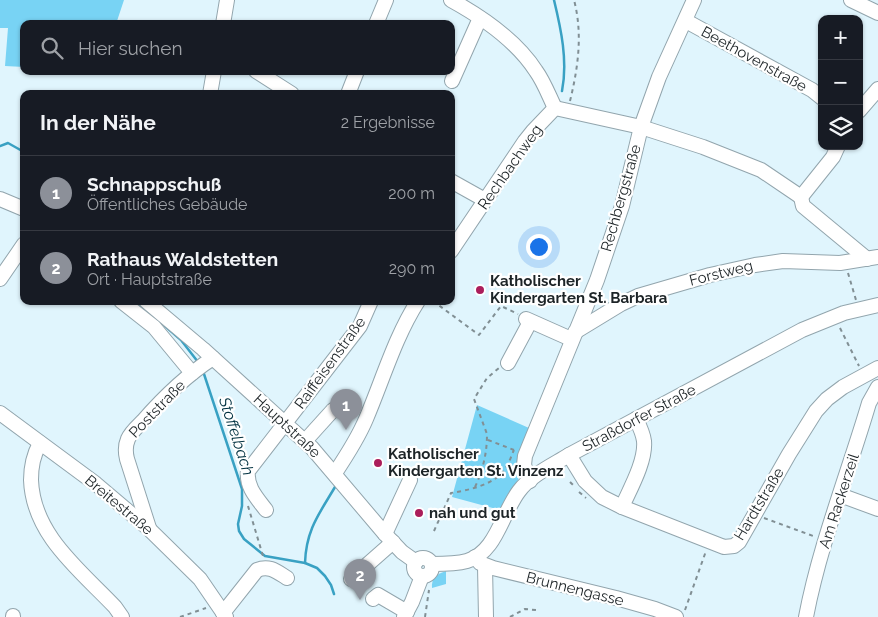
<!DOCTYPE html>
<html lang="de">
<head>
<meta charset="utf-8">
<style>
	:root { --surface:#171b24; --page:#242831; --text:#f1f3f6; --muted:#9ea1a6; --line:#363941; --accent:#8c9099 }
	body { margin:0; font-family:Raleway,sans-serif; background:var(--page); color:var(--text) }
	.controls { position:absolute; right:15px; top:15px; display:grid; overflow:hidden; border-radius:10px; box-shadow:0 1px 4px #0004 }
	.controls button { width:45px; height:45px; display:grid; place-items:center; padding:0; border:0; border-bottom:1px solid var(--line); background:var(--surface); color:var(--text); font:25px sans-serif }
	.you { position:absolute; left:538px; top:246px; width:18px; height:18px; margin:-12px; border:4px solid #fff; border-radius:50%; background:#1a73e8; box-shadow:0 0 0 8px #1a73e833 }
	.badge { display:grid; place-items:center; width:32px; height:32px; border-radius:50%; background:var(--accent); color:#fff; font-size:16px; font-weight:700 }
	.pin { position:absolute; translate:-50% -41px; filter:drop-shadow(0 1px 2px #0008) }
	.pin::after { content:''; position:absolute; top:26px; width:18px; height:15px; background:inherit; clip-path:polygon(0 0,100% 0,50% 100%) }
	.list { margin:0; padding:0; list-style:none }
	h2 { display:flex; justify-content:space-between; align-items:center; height:65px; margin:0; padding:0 20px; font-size:21px }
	h2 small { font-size:16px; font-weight:400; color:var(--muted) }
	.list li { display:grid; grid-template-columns:32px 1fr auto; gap:15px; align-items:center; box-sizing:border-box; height:75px; padding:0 20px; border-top:1px solid var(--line) }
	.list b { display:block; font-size:19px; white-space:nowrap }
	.list p { margin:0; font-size:16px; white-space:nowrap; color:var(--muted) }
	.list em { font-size:16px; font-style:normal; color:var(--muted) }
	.icon { flex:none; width:28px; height:28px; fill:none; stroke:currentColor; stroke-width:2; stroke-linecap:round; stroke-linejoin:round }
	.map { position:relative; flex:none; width:878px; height:617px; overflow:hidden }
	.search { position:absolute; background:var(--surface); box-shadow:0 1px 4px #0004; left:20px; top:20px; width:435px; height:55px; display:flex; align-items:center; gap:12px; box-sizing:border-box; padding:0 18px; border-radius:10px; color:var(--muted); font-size:19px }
	.panel { position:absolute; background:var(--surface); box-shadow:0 1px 4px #0004; left:20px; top:90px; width:435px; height:215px; border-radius:10px }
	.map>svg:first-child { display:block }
</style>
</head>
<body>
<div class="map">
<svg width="878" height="617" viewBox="0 0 878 617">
	<rect width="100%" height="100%" fill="#e0f5fd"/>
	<!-- green -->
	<g fill="#78d3f4">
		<polygon points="0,0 124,0 116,24 24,24 24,67 5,66 8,28 0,28"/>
		<polygon points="477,405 529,428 518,480 508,494 500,510 452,497"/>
		<path d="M446,571V584L432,588C431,578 437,574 446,571Z"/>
	</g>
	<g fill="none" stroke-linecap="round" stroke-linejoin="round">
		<!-- stream -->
		<g stroke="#39a1c3" stroke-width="2.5">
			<path d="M554,0C561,29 568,61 562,91"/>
			<polyline points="0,146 8,143 24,152"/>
			<polyline points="135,301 143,307"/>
			<polyline points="165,326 181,340 198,362"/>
			<polyline points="203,371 242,489 242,506 238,524 239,531 244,539 265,556 305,563 317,568 325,576 331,585 334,594"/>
			<path d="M305,563C306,530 319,514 335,487"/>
		</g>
		<defs>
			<g id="minor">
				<path d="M451,0C482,17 516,40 536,71C544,82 549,96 555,108"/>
				<polyline points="851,0 878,13"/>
				<polyline points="686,21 812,90 822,98"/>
				<polyline points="223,24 227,0"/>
				<polyline points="376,24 386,0"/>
				<polyline points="256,71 292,94"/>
				<polyline points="452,81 480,18"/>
				<polyline points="210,94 214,71"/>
				<polyline points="348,94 357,71"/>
				<polyline points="859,111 878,89"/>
				<polyline points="451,181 485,200"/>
				<polyline points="801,197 803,206 867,259"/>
				<polyline points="801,197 833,157 838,146"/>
				<polyline points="0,199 24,209"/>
				<polyline points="451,251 525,141 533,131 555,108 641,127 703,147 761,170 801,197"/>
				<polyline points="0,279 24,244"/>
				<polyline points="121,301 154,327 192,373"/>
				<polyline points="146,301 203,349 312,448 385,534 402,552 416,562"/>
				<polyline points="526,319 571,339"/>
				<polyline points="575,332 621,304 638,296 710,275 755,265 783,261 840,263 878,257"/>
				<polyline points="508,363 530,322"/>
				<polyline points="0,413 96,484 149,529 200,579 226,617"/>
				<polyline points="305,441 333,410"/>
				<path d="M40,443C33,456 31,466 31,480C33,535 80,570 115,607L122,617"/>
				<polyline points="569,455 585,481 602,497 622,507 724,547 734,546 739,542 789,454 816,411 827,399 843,387 878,368"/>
				<path d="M335,473C347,455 358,438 366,419C383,379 395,337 418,301"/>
				<polyline points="530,481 524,465 525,456 597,280 622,206 641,127 659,77 694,0"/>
				<polyline points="840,495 878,509"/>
				<path d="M622,507C630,489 646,461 644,441C643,433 639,425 636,419"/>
				<path d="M266,510C257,498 246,487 248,471L360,326L371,301"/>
				<path d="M149,528L127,459C125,451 125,446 128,439C131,432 137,427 143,421C163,398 187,375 213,358"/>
				<polyline points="385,534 410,480"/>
				<polyline points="475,557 480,563 493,568 616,598 655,609 676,617"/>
				<circle cx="423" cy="567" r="9"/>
				<path d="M432,564C443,564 456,564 467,561C496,553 502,513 519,491C531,475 553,465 569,455L802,330L844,313L878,305"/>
				<polyline points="485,566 486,617"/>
				<polyline points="351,579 393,542"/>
				<polyline points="373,599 378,595 407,612"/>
				<path d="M223,613L257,570C269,565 276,571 287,578"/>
				<polyline points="13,616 13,617"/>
				<polyline points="404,617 412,602 422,576"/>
				<path d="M806,617C820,544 848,474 869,403L878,387"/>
			</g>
		</defs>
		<!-- minor casing -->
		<use href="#minor" stroke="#92a5ad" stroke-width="16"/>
		<!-- path -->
		<g stroke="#818f94" stroke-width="2" stroke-dasharray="4 4" stroke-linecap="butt">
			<path d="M570,101C578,68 583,34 574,0"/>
			<polyline points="848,273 856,300"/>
			<polyline points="433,301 479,335 501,306 518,314"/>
			<polyline points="840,328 859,366"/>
			<polyline points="488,440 514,450"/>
			<polyline points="570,482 574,486"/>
			<path d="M475,487C483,470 487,453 487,434L474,399L487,378L499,368"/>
			<polyline points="579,492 586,498"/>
			<polyline points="248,506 263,556"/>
			<polyline points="764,518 816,537"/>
			<path d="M434,531L451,493C469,490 494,485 505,469C509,464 511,456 514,450"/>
			<polyline points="685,610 706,551"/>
			<polyline points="180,617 206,608"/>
			<polyline points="425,617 429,590"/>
			<polyline points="510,617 525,609 536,610"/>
		</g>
		<!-- minor -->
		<use href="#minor" stroke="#fff" stroke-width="14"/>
	</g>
	<!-- markers -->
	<g fill="#ab1e5b" stroke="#fff" stroke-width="2">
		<circle cx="480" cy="290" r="5"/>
		<circle cx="378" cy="463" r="5"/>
		<circle cx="419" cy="513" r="5"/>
	</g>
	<g text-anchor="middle" stroke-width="4.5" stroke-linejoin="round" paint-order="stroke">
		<!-- street labels -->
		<g font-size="15" fill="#1d2427" stroke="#fff">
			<text transform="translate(754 59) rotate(29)" y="5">Beethovenstraße</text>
			<text transform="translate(510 167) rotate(-55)" y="5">Rechbachweg</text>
			<text transform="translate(621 198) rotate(-74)" y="5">Rechbergstraße</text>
			<text transform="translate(721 273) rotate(-14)" y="5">Forstweg</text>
			<text transform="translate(330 363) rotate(-54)" y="5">Raiffeisenstraße</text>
			<text transform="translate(157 409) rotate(-46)" y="5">Poststraße</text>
			<text transform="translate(639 418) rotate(-28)" y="5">Straßdorfer Straße</text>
			<text transform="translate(287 426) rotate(43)" y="5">Hauptstraße</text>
			<text transform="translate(839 501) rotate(-72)" y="5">Am Rackerzeil</text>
			<text transform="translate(759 504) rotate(-59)" y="5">Hardtstraße</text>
			<text transform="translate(119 505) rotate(40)" y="5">Breitestraße</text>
			<text transform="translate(575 589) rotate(14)" y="5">Brunnengasse</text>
		</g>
		<!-- poi labels -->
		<g font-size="15" font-weight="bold" fill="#1d2427" stroke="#fff" text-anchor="start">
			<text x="490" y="286">Katholischer<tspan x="490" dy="17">Kindergarten St. Barbara</tspan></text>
			<text x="388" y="459">Katholischer<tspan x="388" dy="17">Kindergarten St. Vinzenz</tspan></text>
			<text x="429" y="518">nah und gut</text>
		</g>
		<!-- water labels -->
		<g font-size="16" font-style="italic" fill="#013140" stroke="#fff">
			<text transform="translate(237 436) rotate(72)" y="6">Stoffelbach</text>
		</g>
	</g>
</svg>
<div class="controls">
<button>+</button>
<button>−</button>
<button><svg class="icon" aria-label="layers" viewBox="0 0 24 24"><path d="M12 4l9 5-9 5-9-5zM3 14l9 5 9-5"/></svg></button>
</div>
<div class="you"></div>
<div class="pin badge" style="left:346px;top:430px">1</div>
<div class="pin badge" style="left:360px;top:600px">2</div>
<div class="search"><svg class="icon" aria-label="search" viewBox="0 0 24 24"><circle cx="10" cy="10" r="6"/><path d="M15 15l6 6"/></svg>Hier suchen</div>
<section class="panel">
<h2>In der Nähe<small>2 Ergebnisse</small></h2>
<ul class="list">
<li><span class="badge">1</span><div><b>Schnappschuß</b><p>Öffentliches Gebäude</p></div><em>200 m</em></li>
<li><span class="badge">2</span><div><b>Rathaus Waldstetten</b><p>Ort · Hauptstraße</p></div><em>290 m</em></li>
</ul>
</section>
</div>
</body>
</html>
